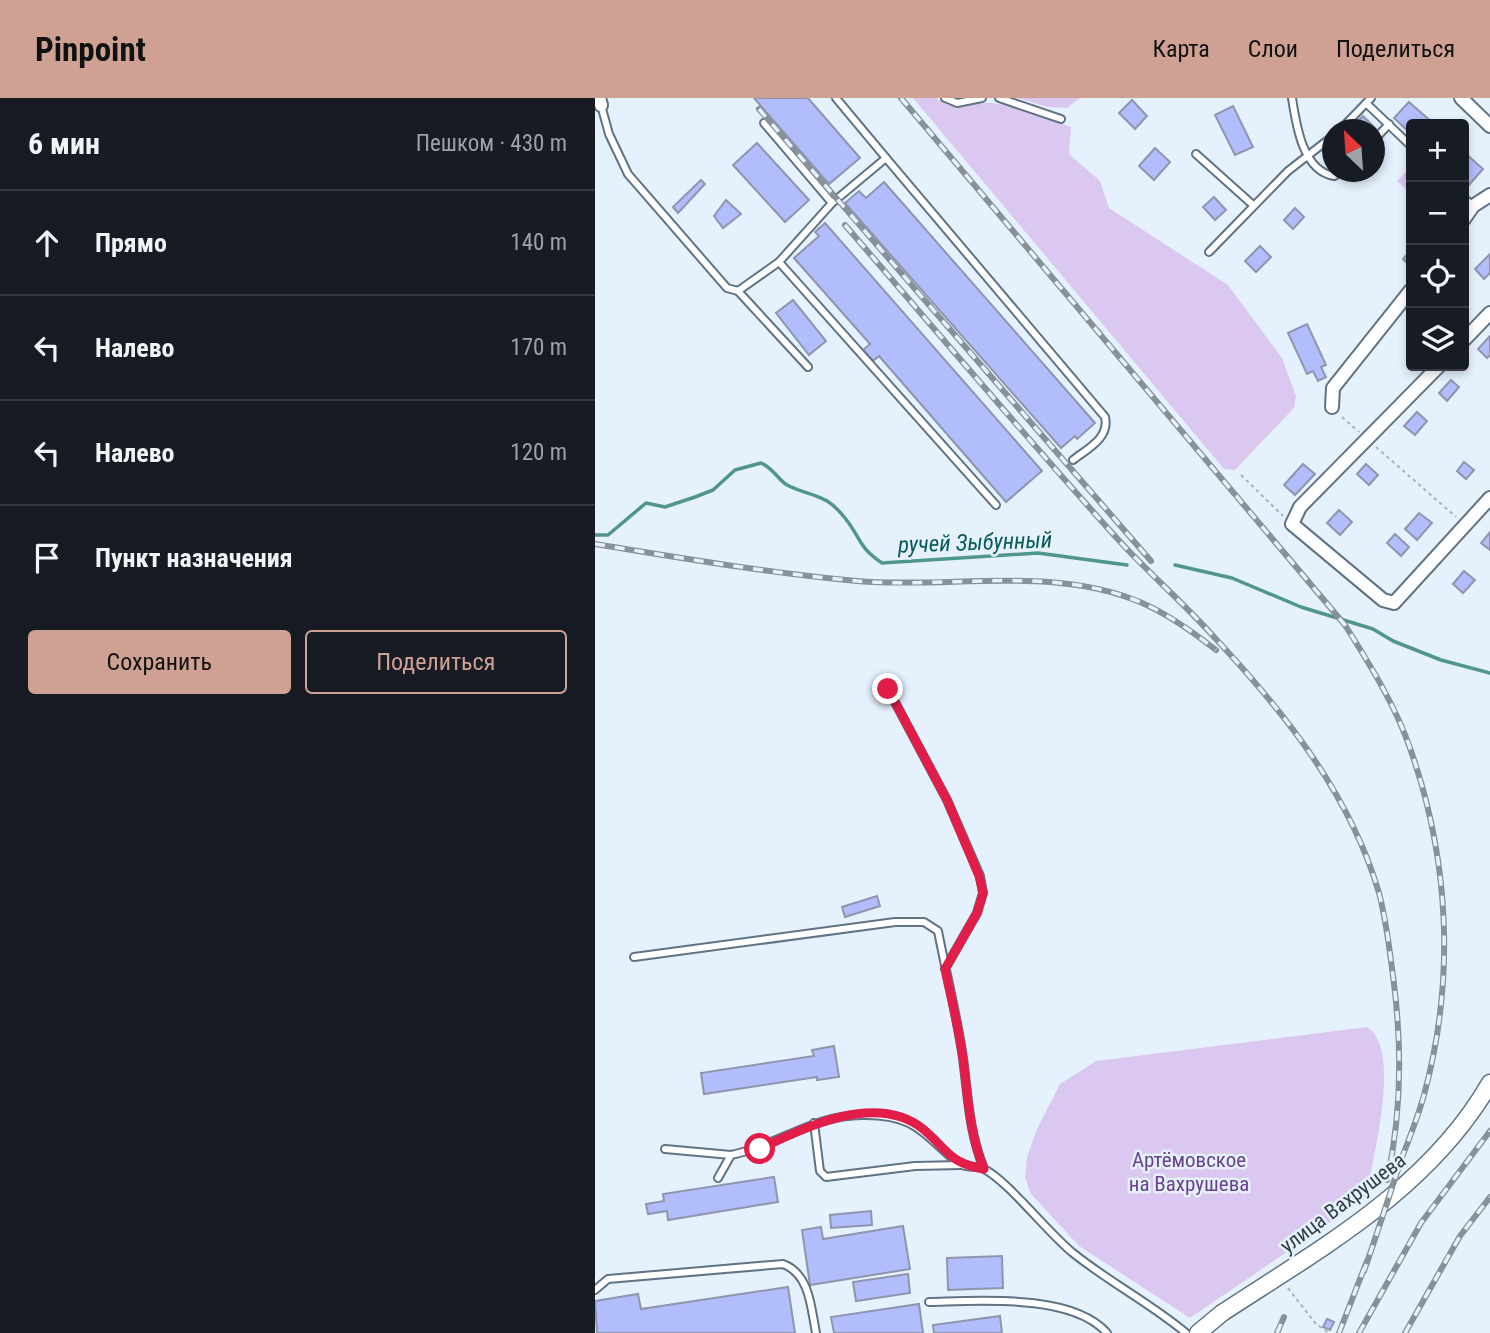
<!DOCTYPE html>
<html lang="ru">
<head>
<meta charset="utf-8">
<style>
	:root { --surface:#171b24; --page:#20242c; --text:#f1f3f6; --muted:#9ea1a6; --line:#363941; --accent:#cea193 }
	body { margin:0; font-family:"Roboto Condensed",sans-serif; background:var(--page); color:var(--text) }
	.controls { position:absolute; right:21px; top:21px; display:grid; overflow:hidden; border-radius:7px; box-shadow:0 4px 10px #0003 }
	.controls button { width:63px; height:63px; display:grid; place-items:center; padding:0; border:0; border-bottom:2px solid var(--line); background:var(--surface); color:var(--text); font:35px sans-serif }
	.compass { position:absolute; left:727px; top:21px; width:63px; height:63px; border-radius:50%; background:var(--surface); box-shadow:0 4px 10px #0003; rotate:335deg }
	.stop { position:absolute; width:21px; height:21px; margin:-16px; border:5px solid #e11d48; border-radius:50%; background:#fff }
	.stop.end { background:#e11d48; border-color:#fff; box-shadow:0 2px 7px #0008 }
	.list { margin:0; padding:0; list-style:none }
	h2 { display:flex; justify-content:space-between; align-items:center; height:91px; margin:0; padding:0 28px; font-size:30px }
	h2 small { font-size:23px; font-weight:400; color:var(--muted) }
	.list li { display:grid; grid-template-columns:46px 1fr auto; gap:21px; align-items:center; box-sizing:border-box; height:105px; padding:0 28px; border-top:2px solid var(--line) }
	.list b { display:block; font-size:26px; white-space:nowrap }
	.list em { font-size:23px; font-style:normal; color:var(--muted) }
	.actions { display:flex; gap:14px; padding:21px 28px }
	.actions a { flex:1; padding:16px 0; border:2px solid var(--accent); border-radius:7px; text-align:center; font-size:24px; color:var(--accent) }
	.actions .main { background:var(--accent); color:#111 }
	.icon { flex:none; width:38px; height:38px; fill:none; stroke:currentColor; stroke-width:2; stroke-linecap:round; stroke-linejoin:round }
	.map { position:relative; flex:none; width:895px; height:1235px; overflow:hidden }
	header { display:flex; align-items:center; gap:42px; box-sizing:border-box; height:98px; padding:0 35px; background:var(--accent); color:#111 }
	header strong { font-size:33px }
	nav { display:flex; gap:38px; margin-inline-start:auto; font-size:24px }
	main { display:flex }
	aside { flex:1; background:var(--surface) }
	.map>svg:first-child { display:block }
</style>
</head>
<body>
<header>
<strong>Pinpoint</strong>
<nav><a>Карта</a><a>Слои</a><a>Поделиться</a></nav>
</header>
<main>
<aside>
<h2>6 мин<small>Пешком · 430 m</small></h2>
<ul class="list">
<li><svg class="icon" aria-label="ahead" viewBox="0 0 24 24"><path d="M12 20V5M6 11l6-6 6 6"/></svg><div><b>Прямо</b></div><em>140 m</em></li>
<li><svg class="icon" aria-label="left" viewBox="0 0 24 24"><path d="M17 20v-9H6M10 6l-5 5 5 5"/></svg><div><b>Налево</b></div><em>170 m</em></li>
<li><svg class="icon" aria-label="left" viewBox="0 0 24 24"><path d="M17 20v-9H6M10 6l-5 5 5 5"/></svg><div><b>Налево</b></div><em>120 m</em></li>
<li><svg class="icon" aria-label="arrive" viewBox="0 0 24 24"><path d="M6 21V4h12l-3 4 3 4H6"/></svg><div><b>Пункт назначения</b></div></li>
</ul>
<div class="actions"><a class="main">Сохранить</a><a>Поделиться</a></div>
</aside>
<div class="map">
<svg width="895" height="1235" viewBox="0 0 895 1235">
	<rect width="100%" height="100%" fill="#e5f2fe"/>
	<!-- green -->
	<g fill="#dbc8f0">
		<path d="M318,0H342C358,16 376,4 395,5C423,7 450,20 476,29L474,56L505,83L514,110L633,187L687,260L701,298L699,310L640,372L629,371Z"/>
		<polygon points="423,0 485,0 472,10 452,9"/>
		<polygon points="816,68 816,96 802,83"/>
		<path d="M772,929C808,951 777,1062 771,1100L595,1220L484,1148L436,1096L430,1080L432,1059L442,1031L465,986L501,963Z"/>
	</g>
	<g fill="none" stroke-linecap="round" stroke-linejoin="round">
		<!-- stream -->
		<g stroke="#51958f" stroke-width="3.5">
			<path d="M0,437H13L51,405L70,409L100,399L118,392L140,372L166,365C180,371 184,384 194,388C220,400 230,395 250,420C266,440 263,449 287,465L443,455L532,467"/>
			<polyline points="580,467 637,480 706,509 778,531 798,543 846,562 895,575"/>
		</g>
	</g>
	<!-- building -->
	<g fill="#b1bdfc" stroke="#9095ad" stroke-width="2">
		<polygon points="159,0 213,0 265,60 234,86"/>
		<polygon points="537,2 552,18 540,31 524,15"/>
		<polygon points="814,4 839,26 816,26 816,36 799,20"/>
		<polygon points="638,8 658,49 640,57 620,17"/>
		<polygon points="768,18 781,31 780,33 764,32 759,27"/>
		<polygon points="162,45 214,102 190,124 138,67"/>
		<polygon points="560,50 575,64 559,82 544,68"/>
		<polygon points="869,54 888,71 873,88 869,84"/>
		<polygon points="106,82 110,86 83,115 78,109"/>
		<polygon points="289,84 500,325 482,341 480,338 466,350 250,105 264,93 271,100"/>
		<polygon points="619,99 631,112 620,122 608,109"/>
		<polygon points="131,102 146,116 128,130 119,118"/>
		<polygon points="700,110 709,119 698,131 689,122"/>
		<polygon points="230,125 447,373 411,404 284,258 278,263 268,252 275,246 199,160 224,138 220,134"/>
		<polygon points="665,148 676,159 661,174 650,163"/>
		<polygon points="816,152 816,169 808,161"/>
		<polygon points="895,156 895,175 889,181 880,171"/>
		<polygon points="198,202 231,243 214,257 181,215"/>
		<polygon points="712,226 731,267 726,269 731,279 723,283 718,273 712,276 693,235"/>
		<polygon points="895,238 895,257 892,260 883,251"/>
		<polygon points="856,282 864,289 852,303 844,295"/>
		<polygon points="822,314 832,323 820,337 809,328"/>
		<polygon points="869,364 879,372 871,381 862,373"/>
		<polygon points="708,366 720,376 700,397 689,387"/>
		<polygon points="771,366 783,377 774,387 762,376"/>
		<polygon points="744,412 757,424 745,437 732,425"/>
		<polygon points="824,415 837,425 822,442 810,431"/>
		<polygon points="895,434 895,452 886,445"/>
		<polygon points="800,436 814,449 806,458 792,445"/>
		<polygon points="869,473 880,482 868,495 858,486"/>
		<polygon points="282,798 285,808 250,819 247,809"/>
		<polygon points="239,948 244,979 222,982 222,979 109,996 106,975 219,958 217,952"/>
		<polygon points="179,1079 183,1104 73,1122 72,1113 53,1116 51,1106 69,1103 68,1096"/>
		<polygon points="276,1113 277,1127 236,1130 235,1117"/>
		<polygon points="308,1128 315,1171 215,1187 207,1132 226,1129 228,1141"/>
		<polygon points="407,1158 408,1190 353,1192 352,1160"/>
		<polygon points="313,1176 315,1195 261,1203 258,1184"/>
		<polygon points="193,1189 200,1235 2,1235 0,1203 43,1196 46,1211"/>
		<polygon points="324,1206 328,1235 239,1235 236,1219"/>
		<polygon points="405,1218 407,1235 339,1235 338,1227"/>
		<polygon points="732,1221 739,1224 735,1232 728,1229"/>
	</g>
	<g fill="none" stroke-linecap="round" stroke-linejoin="round">
		<defs>
			<g id="lane">
				<polyline points="241,0 291,60"/>
				<polyline points="350,0 362,5 387,0"/>
				<polyline points="404,0 466,21"/>
				<path d="M697,0C701,25 707,73 739,78L745,74"/>
				<polyline points="771,5 816,48"/>
				<polyline points="6,7 14,36 33,76 132,190 143,193 213,269"/>
				<polyline points="169,25 237,105"/>
				<polyline points="745,32 776,0"/>
				<polyline points="780,41 794,26"/>
				<polyline points="601,56 658,107"/>
				<polyline points="869,100 878,108"/>
				<polyline points="614,154 693,73 738,38"/>
				<polyline points="184,164 401,407"/>
				<path d="M143,193L184,164L237,105L291,60L510,319C515,340 492,351 478,362"/>
				<polyline points="293,591 352,702 385,778 388,795 382,815 350,871"/>
				<path d="M39,859L300,824H329L343,833C351,875 362,918 368,960C373,999 374,1034 389,1071"/>
				<polyline points="219,1025 225,1073 231,1079 320,1068 366,1067"/>
				<polyline points="70,1051 136,1057"/>
				<path d="M123,1080L136,1057C182,1048 219,1017 267,1017C320,1016 327,1035 363,1065C371,1071 380,1067 389,1071C413,1083 453,1135 478,1155C514,1184 555,1205 591,1235"/>
				<path d="M0,1192L13,1181L188,1166C215,1176 216,1210 221,1235"/>
				<path d="M334,1204C383,1203 477,1195 512,1235"/>
			</g>
			<g id="street">
				<polyline points="4,0 6,7"/>
				<polyline points="866,0 895,28"/>
				<polyline points="869,121 878,108 895,97"/>
				<polyline points="869,242 895,215"/>
				<polyline points="844,268 705,409 697,426 788,502 799,505 895,400"/>
				<polyline points="737,309 738,290 816,192"/>
			</g>
			<path id="secondary" d="M603,1235L627,1215C726,1150 834,1091 895,985"/>
		</defs>
		<!-- lane casing -->
		<use href="#lane" stroke="#607384" stroke-width="10"/>
		<!-- street casing -->
		<use href="#street" stroke="#607384" stroke-width="16"/>
		<!-- secondary casing -->
		<use href="#secondary" stroke="#607384" stroke-width="19"/>
		<!-- path -->
		<g stroke="#a6b2bc" stroke-width="2" stroke-dasharray="3.5 3.5" stroke-linecap="butt">
			<polyline points="747,319 764,334"/>
			<polyline points="781,349 861,419"/>
			<polyline points="646,377 688,418"/>
			<polyline points="693,1190 721,1226 734,1235"/>
		</g>
		<!-- lane -->
		<use href="#lane" stroke="#fff" stroke-width="6"/>
		<!-- street -->
		<use href="#street" stroke="#fff" stroke-width="12"/>
		<!-- secondary -->
		<use href="#secondary" stroke="#fff" stroke-width="16"/>
		<defs>
			<g id="rail">
				<path d="M306,0L750,527C775,567 801,608 816,653C855,765 860,883 829,997C823,1019 814,1041 806,1062C794,1099 782,1136 769,1173"/>
				<polyline points="164,11 556,463"/>
				<path d="M250,127C339,230 427,335 519,437C551,473 588,504 620,540C689,614 755,696 784,795C792,825 795,856 799,886C807,950 806,1019 792,1082"/>
				<path d="M0,446C87,460 174,475 262,483C355,491 456,467 545,504C573,516 598,534 621,552"/>
				<polyline points="682,1235 689,1219"/>
				<polyline points="744,1235 772,1163"/>
				<polyline points="764,1235 826,1125 895,1033"/>
				<polyline points="810,1235 865,1138 895,1099"/>
			</g>
		</defs>
		<!-- rail casing -->
		<use href="#rail" stroke="#86919a" stroke-width="6"/>
		<!-- rail -->
		<use href="#rail" stroke="#e5f2fe" stroke-width="3.5" stroke-dasharray="10" stroke-linecap="butt"/>
	</g>
	<g fill="none" stroke-linecap="round" stroke-linejoin="round">
		<!-- route -->
		<path stroke="#e11d48" stroke-width="9" d="M165,1051C209,1029 282,994 328,1031C353,1052 354,1065 389,1071C374,1034 373,999 368,961C364,931 356,900 350,871L382,815L388,795L384,778L352,702L293,591"/>
	</g>
	<g text-anchor="middle" stroke-width="5" stroke-linejoin="round" paint-order="stroke">
		<!-- park labels -->
		<g font-size="21" fill="#68428c" stroke="#e5f2fe">
			<text x="594" y="1069">Артёмовское<tspan x="594" dy="24">на Вахрушева</tspan></text>
		</g>
		<!-- street labels -->
		<g font-size="21" fill="#343d44" stroke="#e5f2fe">
			<text transform="translate(748 1105) rotate(-37)" y="7">улица Вахрушева</text>
		</g>
		<!-- water labels -->
		<g font-size="23" font-style="italic" fill="#095b53" stroke="#e5f2fe">
			<text transform="translate(380 444) rotate(-2)" y="8">ручей Зыбунный</text>
		</g>
	</g>
</svg>
<div class="controls">
<button>+</button>
<button>−</button>
<button><svg class="icon" aria-label="locate" viewBox="0 0 24 24"><circle cx="12" cy="12" r="6"/><path d="M12 2v4M12 18v4M2 12h4M18 12h4"/></svg></button>
<button><svg class="icon" aria-label="layers" viewBox="0 0 24 24"><path d="M12 4l9 5-9 5-9-5zM3 14l9 5 9-5"/></svg></button>
</div>
<svg class="compass" viewBox="-18 -18 36 36"><path d="M0-13l5 13h-10z" fill="#e53935"/><path d="M0 13l5-13h-10z" fill="#9ea1a6"/></svg>
<div class="stop" style="left:165px;top:1051px"></div>
<div class="stop end" style="left:293px;top:591px"></div>
</div>
</main>
</body>
</html>
